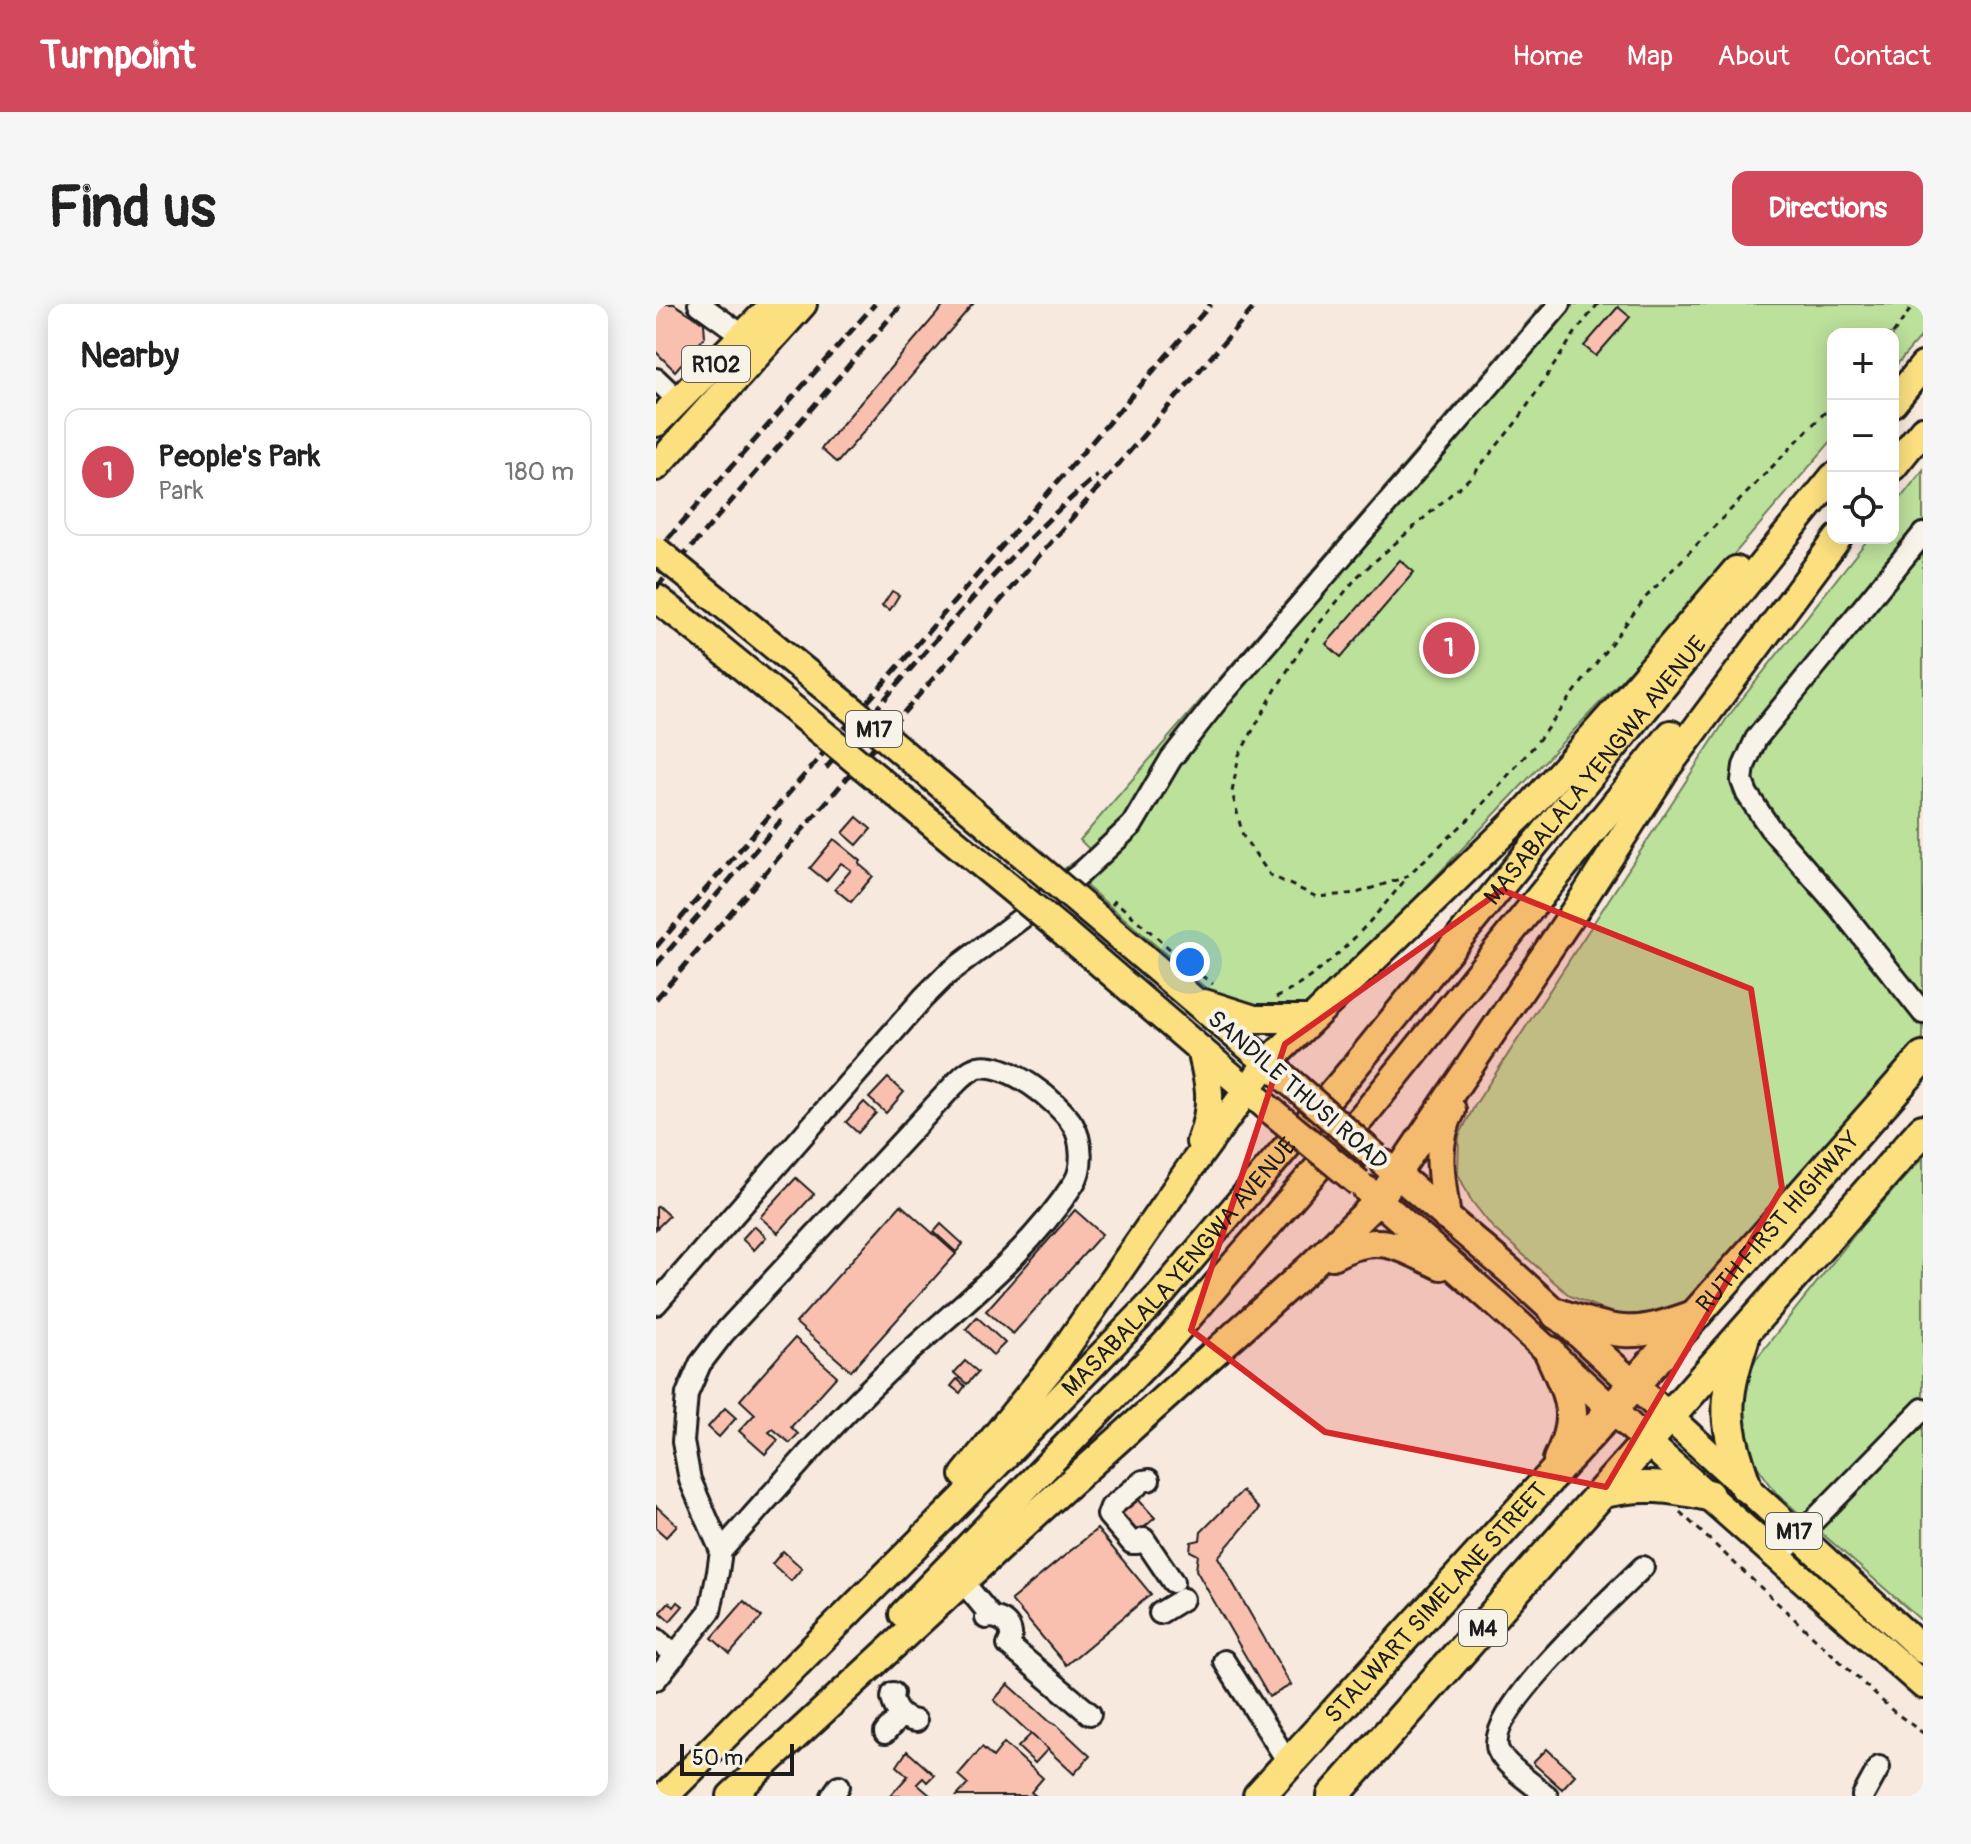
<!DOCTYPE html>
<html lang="en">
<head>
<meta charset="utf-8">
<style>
	:root { --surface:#fff; --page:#f6f6f6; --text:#222; --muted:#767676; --line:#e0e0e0; --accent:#d1495b }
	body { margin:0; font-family:Pangolin,sans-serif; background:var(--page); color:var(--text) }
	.controls { position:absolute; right:24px; top:24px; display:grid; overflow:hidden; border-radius:16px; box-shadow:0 4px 20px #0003 }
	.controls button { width:72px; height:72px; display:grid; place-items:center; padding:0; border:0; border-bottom:2px solid var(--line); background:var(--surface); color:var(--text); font:40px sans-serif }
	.scale { position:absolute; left:24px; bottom:20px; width:114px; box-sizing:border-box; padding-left:8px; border:4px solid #1c1c1c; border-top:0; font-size:22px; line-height:28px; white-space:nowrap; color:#1c1c1c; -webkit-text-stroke:6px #f7f3e8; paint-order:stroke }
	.you { position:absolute; left:534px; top:658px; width:28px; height:28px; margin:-20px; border:6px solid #fff; border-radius:50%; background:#1a73e8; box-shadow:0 0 0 12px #1a73e833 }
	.badge { display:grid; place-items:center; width:52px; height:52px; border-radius:50%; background:var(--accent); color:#fff; font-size:26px; font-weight:700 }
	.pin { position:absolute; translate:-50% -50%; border:4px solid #fff; box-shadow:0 2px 8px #0006 }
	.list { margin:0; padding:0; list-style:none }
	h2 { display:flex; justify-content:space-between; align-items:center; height:104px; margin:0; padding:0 32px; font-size:34px }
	h2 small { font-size:26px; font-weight:400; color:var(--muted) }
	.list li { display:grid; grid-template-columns:52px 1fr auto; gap:24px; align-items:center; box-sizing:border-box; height:128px; margin:0 16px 16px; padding:0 16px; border:2px solid var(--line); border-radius:16px }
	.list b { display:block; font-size:30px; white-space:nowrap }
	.list p { margin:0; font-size:26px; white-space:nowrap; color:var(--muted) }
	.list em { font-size:26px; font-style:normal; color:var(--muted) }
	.icon { flex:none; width:44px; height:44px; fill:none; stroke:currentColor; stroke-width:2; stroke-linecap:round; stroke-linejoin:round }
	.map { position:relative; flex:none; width:1267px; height:1492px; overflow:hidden; border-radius:16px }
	header { display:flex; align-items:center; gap:48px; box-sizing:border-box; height:112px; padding:0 40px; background:var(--accent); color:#fff }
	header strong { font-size:38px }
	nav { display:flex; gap:44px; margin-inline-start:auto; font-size:28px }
	.intro { display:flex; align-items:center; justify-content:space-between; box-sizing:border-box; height:192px; padding:0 48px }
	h1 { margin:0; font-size:56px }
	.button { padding:20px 36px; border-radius:16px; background:var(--accent); color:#fff; font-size:28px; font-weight:700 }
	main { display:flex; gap:48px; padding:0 48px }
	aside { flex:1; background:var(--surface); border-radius:16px; box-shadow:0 4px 20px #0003 }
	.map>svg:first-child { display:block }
</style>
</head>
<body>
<header>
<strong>Turnpoint</strong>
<nav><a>Home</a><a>Map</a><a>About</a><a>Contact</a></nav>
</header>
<div class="intro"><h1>Find us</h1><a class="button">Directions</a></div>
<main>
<aside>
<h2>Nearby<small></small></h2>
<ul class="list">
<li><span class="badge">1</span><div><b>People's Park</b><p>Park</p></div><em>180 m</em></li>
</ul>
</aside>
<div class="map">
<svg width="1267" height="1492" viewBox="0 0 1267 1492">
	<rect width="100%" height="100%" fill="#f7e9dd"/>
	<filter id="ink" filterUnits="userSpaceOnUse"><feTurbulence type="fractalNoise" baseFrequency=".0125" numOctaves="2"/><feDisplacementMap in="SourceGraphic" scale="16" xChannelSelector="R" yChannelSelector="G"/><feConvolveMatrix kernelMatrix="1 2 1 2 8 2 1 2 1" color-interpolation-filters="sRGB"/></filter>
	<g filter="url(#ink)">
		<!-- green -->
		<g fill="#bce19b" stroke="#6c7e5c" stroke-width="2">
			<polygon points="887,0 1267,0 1267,30 1237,65 1237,30 1177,30 1177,135 1019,319 738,617 672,683 641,707 603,708 566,698 409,564 435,547 424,536"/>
			<polygon points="1267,166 1267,734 1032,998 1008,1009 961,1011 914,992 837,924 815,896 802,870 803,832 819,801 1071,414 1213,234 1237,234 1237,204"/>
			<polygon points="1267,853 1267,1318 1121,1190 1099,1159 1085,1135 1089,1075 1100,1055 1208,919"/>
		</g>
		<!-- building -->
		<g fill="#f9c0b0" stroke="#1c1c1c" stroke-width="2">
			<polygon points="0,0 18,0 48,19 49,33 19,67 0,48"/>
			<polygon points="289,0 317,0 181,159 165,145"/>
			<polygon points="962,3 974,13 940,52 928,42"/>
			<polygon points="744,256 758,268 685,353 670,340"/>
			<polygon points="236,287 243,291 234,306 226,302"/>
			<polygon points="201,513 215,525 201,541 187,529"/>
			<polygon points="178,535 205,557 203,560 217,572 195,598 179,585 195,566 185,559 170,577 154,564"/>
			<polygon points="232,774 248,788 230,809 213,794"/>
			<polygon points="208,798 220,809 202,829 190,818"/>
			<polygon points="140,874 158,890 122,929 104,913"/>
			<polygon points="245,901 300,950 195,1067 140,1019"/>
			<polygon points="2,902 13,912 0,925 0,904"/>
			<polygon points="419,906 446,930 357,1030 330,1007"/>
			<polygon points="285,920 307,940 300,948 278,928"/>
			<polygon points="98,922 110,933 98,946 86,935"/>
			<polygon points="321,1013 349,1039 337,1051 310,1025"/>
			<polygon points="139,1034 181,1072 135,1123 142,1130 134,1139 117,1125 113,1128 122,1136 109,1150 83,1127 99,1110 84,1096"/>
			<polygon points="309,1057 322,1068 311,1080 298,1069"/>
			<polygon points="301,1075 309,1082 304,1089 295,1082"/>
			<polygon points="69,1104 80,1114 63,1133 52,1123"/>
			<polygon points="586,1187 603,1205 562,1253 635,1381 613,1393 540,1266 542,1251 534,1247 535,1238 544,1236 545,1228"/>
			<polygon points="480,1193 499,1214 478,1232 460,1211"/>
			<polygon points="0,1202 21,1221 10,1233 0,1224"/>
			<polygon points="441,1225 495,1290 410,1361 355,1296"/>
			<polygon points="127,1247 146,1264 135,1277 116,1260"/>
			<polygon points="88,1297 106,1313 74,1350 56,1334"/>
			<polygon points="13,1298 18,1303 22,1298 27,1302 14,1317 4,1308"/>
			<polygon points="352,1380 394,1418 402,1422 434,1452 418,1470 338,1396"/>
			<polygon points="375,1430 392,1445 379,1459 362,1443"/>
			<polygon points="348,1439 387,1474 375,1488 380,1492 301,1492 312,1480 302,1471 326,1443 337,1453"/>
			<polygon points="891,1445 919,1471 906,1485 877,1459"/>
			<polygon points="251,1447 278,1471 271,1478 267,1474 261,1480 275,1492 234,1492 252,1472 241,1462"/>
		</g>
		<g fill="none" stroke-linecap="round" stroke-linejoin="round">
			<defs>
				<g id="minor">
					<polyline points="43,0 96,38"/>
					<polyline points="0,75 22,96"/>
					<polyline points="1267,230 1100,435 1088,462 1086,477 1091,490 1114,524 1183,603 1267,709"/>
					<polyline points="0,1000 267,694 290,671 424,570 476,521 515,455 564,393 904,0"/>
					<polyline points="493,1176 487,1177 455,1203 452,1211 476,1239 481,1239 488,1235 517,1278"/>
					<polyline points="1122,1253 1267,1105"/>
					<polyline points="307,1278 335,1312"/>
					<polyline points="504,1309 527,1295"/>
					<path d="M330,1314C346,1310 362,1326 352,1341L434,1410"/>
					<polyline points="0,1335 19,1352"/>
					<polyline points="568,1357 632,1458"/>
					<path d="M0,1375L54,1307L62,1268L65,1247L34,1176L27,1138L31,1090L44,1060L67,1030L298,781C305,774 312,766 322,763C351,757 402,797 417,821C426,836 428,864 418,879C368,956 292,1010 226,1073C169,1127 118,1189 65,1247"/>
					<path d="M237,1389L236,1394C239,1407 246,1415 260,1417"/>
					<polyline points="229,1429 245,1411"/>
					<polyline points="176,1492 183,1482"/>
					<path d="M891,1492C878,1481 848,1461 842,1446C828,1408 959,1291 987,1263"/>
					<polyline points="1207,1492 1223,1463"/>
				</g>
				<g id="major">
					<polyline points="1237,99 1267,62"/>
					<polyline points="0,119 118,0"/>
					<polyline points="0,163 147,0"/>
					<polyline points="1237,163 1267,126"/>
					<polyline points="0,294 44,328"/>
					<polyline points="433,607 641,784"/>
					<polyline points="409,629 618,809"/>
					<polyline points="548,699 598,715 654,715"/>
					<path d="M544,838C558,801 554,783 545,746"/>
					<polyline points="729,860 855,968 1267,1346"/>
					<polyline points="711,886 844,1003 1009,1154 1267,1381"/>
					<path d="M791,914C786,876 777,841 796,806"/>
					<path d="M676,952C723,927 741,942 785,962"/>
					<polyline points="308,1171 402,1055 534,864 611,759 869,508 967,398 1080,266"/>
					<polyline points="247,1310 510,1039 712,806 1015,430"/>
					<path id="s1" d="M9,1492L334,1167L506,989L696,766L1177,173"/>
					<polyline points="75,1492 383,1207 654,963 723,896 930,590 1010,465 1182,234"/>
				</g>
				<g id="highway">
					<path d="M901,1010C963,1030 975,1035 1038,1012"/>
					<path d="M1087,1036C1066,1101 1068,1118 1090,1183"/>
					<path d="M894,1048C914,1092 925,1110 903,1156"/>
					<path d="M948,1188C985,1179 1015,1183 1052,1191"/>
					<path id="s2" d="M603,1492L942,1121L1267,754"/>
					<polyline points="677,1492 1267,826"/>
				</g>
			</defs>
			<!-- minor casing -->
			<use href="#minor" stroke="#1c1c1c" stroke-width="26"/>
			<!-- major casing -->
			<use href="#major" stroke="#1c1c1c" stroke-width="32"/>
			<!-- highway casing -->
			<use href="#highway" stroke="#1c1c1c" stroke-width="36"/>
			<!-- path -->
			<g stroke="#1c1c1c" stroke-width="3" stroke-dasharray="6 6" stroke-linecap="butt">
				<polyline points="942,0 921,26 862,116 816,172 702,272 653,332 620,385 583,451 576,488 587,532 614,571 661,593 701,589 750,573 817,511 878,442 990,293 1177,100"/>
				<polyline points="1237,30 1258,0"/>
				<polyline points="456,601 459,597 538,666 557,680"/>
				<path d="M620,694C673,667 712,621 749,576"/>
				<polyline points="1024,1208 1237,1407 1267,1429"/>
			</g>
			<!-- minor -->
			<use href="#minor" stroke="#f7f3e8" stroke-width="20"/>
			<!-- major -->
			<use href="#major" stroke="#fce080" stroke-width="26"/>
			<!-- highway -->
			<use href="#highway" stroke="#fce080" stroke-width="30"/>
			<!-- rail -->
			<g stroke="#1c1c1c" stroke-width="5" stroke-dasharray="12 6" stroke-linecap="butt">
				<polyline points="0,248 219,0"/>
				<polyline points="0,284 246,0"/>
				<path d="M170,464C257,363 340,259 441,171"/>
				<polyline points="0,643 555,0"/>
				<polyline points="0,661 128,513"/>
				<polyline points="0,695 601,0"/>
			</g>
			<defs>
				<g id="major-bridge">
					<polyline points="0,246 204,412 433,607"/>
					<polyline points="44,328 409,629"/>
					<polyline points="641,784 720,853"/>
					<polyline points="618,809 703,879"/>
				</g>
			</defs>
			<!-- major-bridge casing -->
			<use href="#major-bridge" stroke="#1c1c1c" stroke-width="32" stroke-linecap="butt"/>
			<!-- major-bridge -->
			<use href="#major-bridge" stroke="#fce080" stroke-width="26"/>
		</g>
	</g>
	<!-- marked area -->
	<path fill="#d62828" fill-opacity="0.2" stroke="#d62828" stroke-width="6" stroke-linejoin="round" d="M846,586L1095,685L1126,884L950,1183L669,1128L535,1026L629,740Z"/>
	<g text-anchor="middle" stroke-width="8" stroke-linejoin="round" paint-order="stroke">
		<!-- shield labels -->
		<g fill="#f7f3e8" stroke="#5e5c59" stroke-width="2">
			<rect x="26" y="42" width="68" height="36" rx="6"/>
			<rect x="190" y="407" width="56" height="36" rx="6"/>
			<rect x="1110" y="1209" width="56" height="36" rx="6"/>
			<rect x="803" y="1306" width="48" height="36" rx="6"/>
		</g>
		<g font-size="22" font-weight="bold" fill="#1c1c1c">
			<text x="60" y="68">R102</text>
			<text x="218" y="433">M17</text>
			<text x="1138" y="1235">M17</text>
			<text x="827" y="1332">M4</text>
		</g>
		<!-- street labels -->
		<g font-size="24" fill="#1c1c1c" stroke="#f7f3e8">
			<text dy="8" stroke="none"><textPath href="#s1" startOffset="1386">MASABALALA YENGWA AVENUE</textPath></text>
			<text transform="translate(642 786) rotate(41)" y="8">SANDILE THUSI ROAD</text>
			<text dy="8" stroke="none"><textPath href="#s2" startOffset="774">RUTH FIRST HIGHWAY</textPath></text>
			<text dy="8" stroke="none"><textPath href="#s1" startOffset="738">MASABALALA YENGWA AVENUE</textPath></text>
			<text dy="8" stroke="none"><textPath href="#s2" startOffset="262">STALWART SIMELANE STREET</textPath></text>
		</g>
	</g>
</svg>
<div class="controls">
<button>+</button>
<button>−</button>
<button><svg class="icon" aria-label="locate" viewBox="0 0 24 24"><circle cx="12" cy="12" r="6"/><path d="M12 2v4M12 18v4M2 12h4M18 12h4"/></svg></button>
</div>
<div class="scale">50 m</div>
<div class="you"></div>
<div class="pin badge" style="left:793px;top:344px">1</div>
</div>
</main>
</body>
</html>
